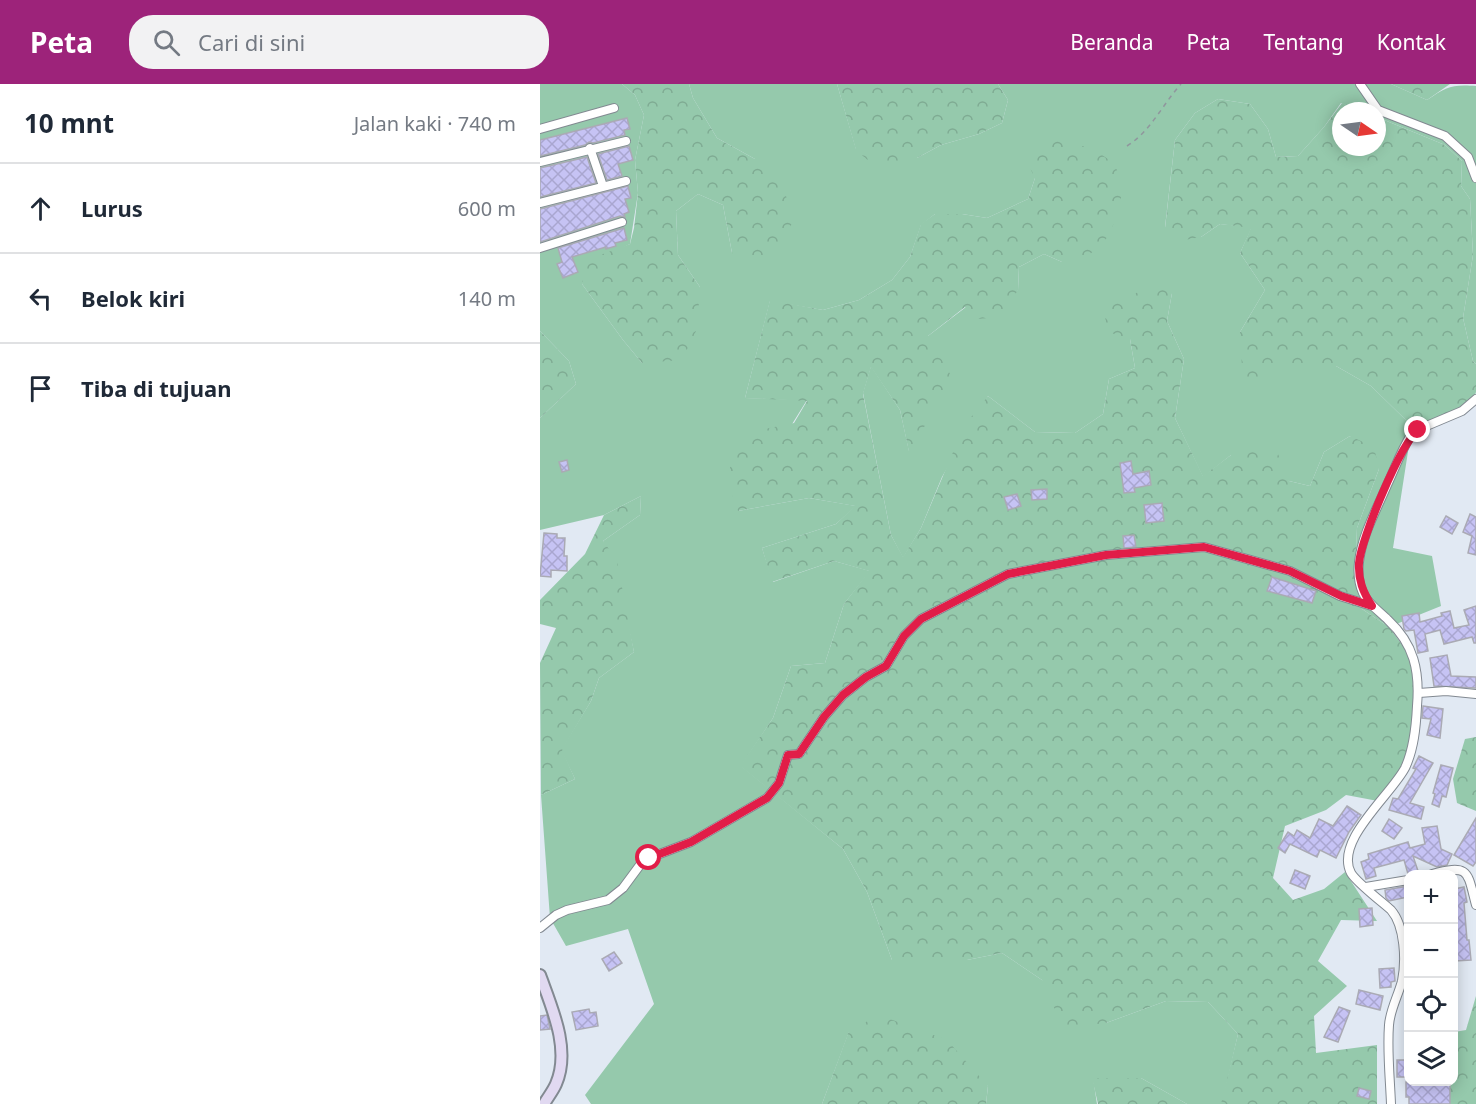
<!DOCTYPE html>
<html lang="id">
<head>
<meta charset="utf-8">
<style>
	:root { --surface:#fff; --page:#f2f2f3; --text:#1f2937; --muted:#747a83; --line:#e0e1e3; --accent:#9d237a }
	body { margin:0; font-family:"Noto Sans",sans-serif; background:var(--page); color:var(--text) }
	.controls { position:absolute; right:18px; bottom:18px; display:grid; overflow:hidden; border-radius:12px; box-shadow:0 3px 15px #0003 }
	.controls button { width:54px; height:54px; display:grid; place-items:center; padding:0; border:0; border-bottom:2px solid var(--line); background:var(--surface); color:var(--text); font:30px sans-serif }
	.compass { position:absolute; left:792px; top:18px; width:54px; height:54px; border-radius:50%; background:var(--surface); box-shadow:0 3px 15px #0003; rotate:103deg }
	.stop { position:absolute; width:18px; height:18px; margin:-14px; border:4px solid #e11d48; border-radius:50%; background:#fff }
	.stop.end { background:#e11d48; border-color:#fff; box-shadow:0 2px 6px #0008 }
	.list { margin:0; padding:0; list-style:none }
	h2 { display:flex; justify-content:space-between; align-items:center; height:78px; margin:0; padding:0 24px; font-size:26px }
	h2 small { font-size:20px; font-weight:400; color:var(--muted) }
	.list li { display:grid; grid-template-columns:39px 1fr auto; gap:18px; align-items:center; box-sizing:border-box; height:90px; padding:0 24px; border-top:2px solid var(--line) }
	.list b { display:block; font-size:22px; white-space:nowrap }
	.list em { font-size:20px; font-style:normal; color:var(--muted) }
	.icon { flex:none; width:33px; height:33px; fill:none; stroke:currentColor; stroke-width:2; stroke-linecap:round; stroke-linejoin:round }
	.map { position:relative; flex:none; width:936px; height:1020px; overflow:hidden }
	header { display:flex; align-items:center; gap:36px; box-sizing:border-box; height:84px; padding:0 30px; background:var(--accent); color:#fff }
	header strong { font-size:28px }
	nav { display:flex; gap:33px; margin-inline-start:auto; font-size:21px }
	.search { width:420px; height:54px; background:var(--page); display:flex; align-items:center; gap:15px; box-sizing:border-box; padding:0 21px; border-radius:24px; color:var(--muted); font-size:22px }
	main { display:flex }
	aside { flex:1; background:var(--surface) }
	.map>svg:first-child { display:block }
</style>
</head>
<body>
<header>
<strong>Peta</strong>
<div class="search"><svg class="icon" aria-label="search" viewBox="0 0 24 24"><circle cx="10" cy="10" r="6"/><path d="M15 15l6 6"/></svg>Cari di sini</div>
<nav><a>Beranda</a><a>Peta</a><a>Tentang</a><a>Kontak</a></nav>
</header>
<main>
<aside>
<h2>10 mnt<small>Jalan kaki · 740 m</small></h2>
<ul class="list">
<li><svg class="icon" aria-label="ahead" viewBox="0 0 24 24"><path d="M12 20V5M6 11l6-6 6 6"/></svg><div><b>Lurus</b></div><em>600 m</em></li>
<li><svg class="icon" aria-label="left" viewBox="0 0 24 24"><path d="M17 20v-9H6M10 6l-5 5 5 5"/></svg><div><b>Belok kiri</b></div><em>140 m</em></li>
<li><svg class="icon" aria-label="arrive" viewBox="0 0 24 24"><path d="M6 21V4h12l-3 4 3 4H6"/></svg><div><b>Tiba di tujuan</b></div></li>
</ul>
</aside>
<div class="map">
<svg width="936" height="1020" viewBox="0 0 936 1020">
	<defs>
		<pattern id="forest-crowns" width="20" height="18" patternUnits="userSpaceOnUse" patternTransform="scale(1.5)"><rect width="20" height="18" fill="#95c9ac"/><path d="M2 6a3 3 0 1 1 6 0M12 15a3 3 0 1 1 6 0" fill="none" stroke="#7fab93"/></pattern>
		<pattern id="building-cross-hatch" width="8" height="8" patternUnits="userSpaceOnUse" patternTransform="scale(1.5)"><rect width="8" height="8" fill="#c6c3f4"/><path d="M0 0l8 8M0 8l8-8" fill="none" stroke="#a9a6d0"/></pattern>
	</defs>
	<rect width="100%" height="100%" fill="#e1e9f3"/>
	<!-- grass -->
	<path fill="#95c9ac" d="M0,0H82L95,11L104,31L95,76L98,109L90,160L74,168L42,200L83,256L102,279L160,203L138,171L136,127L158,110L183,121L192,169L215,75L177,54L153,14L149,0H297L316,65L377,74L401,61L439,50L462,39L468,16L458,0H851L887,16C906,3 912,0 936,2V280L933,277L923,234L933,171L930,115L921,102L922,77L905,61L837,33V27H821L801,19L784,43L758,72L736,73L728,45L710,20L678,15L655,29L635,56L625,143L661,153L680,140L712,143L700,169L725,206L700,248L738,282H796L831,302L872,342L853,464L892,472L901,522L849,543L822,525L815,490L817,444L839,385L810,352L784,368L770,402L749,397L691,371L663,393L635,334L644,275L627,237L632,209L590,255L595,284L569,295L563,330L535,349L495,348L448,312L402,393L381,444L363,474L351,451L323,309L331,282L360,326L369,367L388,252L426,223L478,206L479,183L504,170L522,178L495,94L488,115L447,134L422,130H395L381,141L370,173L352,196L319,216L283,226L230,217L205,314L267,316L198,427L269,414L316,422L296,440L222,464L233,498L294,477L330,487L304,520L285,579L251,582L233,634L201,682L303,765L327,808L352,876H427L462,869L566,939L626,917L668,918L698,950L682,1020H647L601,994H553L557,1020H446L448,1002L309,948L282,1020H51L45,1011L114,920L88,845L26,862L10,834L1,711L35,695L21,666L51,617L59,594L94,568L85,527L63,457L100,431L101,412L64,431L0,446V334L36,300L29,277L0,247Z"/>
	<!-- forest -->
	<g fill="url(#forest-crowns)">
		<polygon points="82,0 149,0 153,14 177,54 215,75 242,101 254,134 241,166 215,180 192,169 183,121 158,110 136,127 138,171 160,203 157,245 142,276 102,279 83,256 42,200 47,176 90,160 94,144 98,109 95,76 104,31 95,11"/>
		<polygon points="297,0 458,0 468,16 462,39 439,50 401,61 377,74 337,84 316,66"/>
		<polygon points="851,0 910,0 887,16"/>
		<path d="M678,15L710,20L728,45L736,73L758,72L784,43L802,19L821,27H801V63H837V33L905,61L922,77L921,102L930,115L933,171L923,234L933,277L936,280C936,289 936,300 936,308C933,326 887,338 872,342L831,302L796,282H738L703,302L700,248L725,206L700,169L711,144L680,140L661,153L639,157L625,144L635,56L655,29Z"/>
		<polygon points="500,57 529,57 556,67 574,79 583,101 578,131 563,161 544,174 522,178 504,170 479,183 478,206 461,233 437,235 425,223 388,252 413,295 369,368 360,326 331,283 323,310 351,451 363,473 381,444 424,342 448,312 495,348 535,349 563,330 569,295 595,284 590,255 568,248 563,223 615,201 632,209 627,237 644,275 635,334 663,392 691,371 712,363 738,370 749,397 770,402 784,368 810,352 834,363 839,385 817,444 815,490 822,525 849,543 872,574 878,622 868,675 838,717 806,711 786,726 745,742 733,794 753,816 784,805 805,788 837,837 801,836 778,877 807,902 774,932 776,969 837,961 837,1020 681,1020 698,950 668,918 626,917 566,939 523,944 502,896 462,869 427,876 352,876 327,808 303,765 200,682 233,634 251,582 285,579 304,520 329,487 294,477 232,498 222,464 296,440 315,422 269,414 198,427 186,393 205,349 254,339 267,317 205,314 230,216 283,226 319,216 352,196 370,173 381,140 395,130 422,130 447,134 488,115 495,94 486,76"/>
		<polygon points="0,247 29,277 36,300 0,334"/>
		<polygon points="101,412 100,431 63,457 77,476 94,568 59,594 51,617 22,666 35,695 1,711 0,579 16,544 0,540 0,516 45,470 64,431"/>
		<polygon points="936,653 936,727 917,719 913,695 925,655"/>
		<polygon points="936,912 936,1020 908,1020 908,998 904,998 914,998 914,948 926,946"/>
		<polygon points="339,931 407,956 448,1002 446,1020 282,1020 309,947"/>
		<polygon points="552,994 601,994 647,1020 558,1020"/>
	</g>
	<!-- building -->
	<g fill="url(#building-cross-hatch)" stroke="#aaaab4" stroke-width="1.5">
		<polygon points="87,34 90,45 84,46 85,51 53,59 49,58 45,61 0,72 0,56"/>
		<polygon points="89,62 93,76 78,80 82,92 67,96 58,70"/>
		<polygon points="47,73 56,99 0,113 0,84"/>
		<polygon points="88,102 91,114 85,115 89,128 84,130 85,133 80,132 0,158 0,125"/>
		<polygon points="84,144 87,156 75,159 76,162 66,165 66,163 32,173 38,188 23,194 17,180 22,178 18,164"/>
		<polygon points="27,376 29,386 22,388 19,378"/>
		<polygon points="591,377 593,390 609,387 611,401 594,404 595,408 584,409 580,379"/>
		<polygon points="507,405 507,415 492,416 491,406"/>
		<polygon points="477,410 481,422 468,426 464,413"/>
		<polygon points="622,419 624,437 606,439 604,421"/>
		<polygon points="930,430 936,433 936,471 928,469 932,452 923,448"/>
		<polygon points="906,432 918,439 912,450 900,443"/>
		<polygon points="4,449 17,450 17,454 25,454 24,472 27,472 27,487 11,486 11,493 0,492"/>
		<polygon points="594,451 596,463 584,464 583,452"/>
		<polygon points="732,493 776,507 772,519 727,507"/>
		<polygon points="936,522 936,559 934,559 932,553 904,560 900,546 885,550 888,567 878,569 874,546 866,547 864,545 862,532 879,529 880,538 902,532 901,529 910,527 914,544 929,541 924,526"/>
		<polygon points="907,571 911,592 936,593 936,604 894,602 890,574"/>
		<polygon points="883,622 903,625 900,654 887,651 891,635 882,634"/>
		<polygon points="879,672 893,679 870,719 884,723 881,735 849,726 853,714 858,715 876,685 873,684"/>
		<polygon points="901,681 913,684 906,713 902,712 899,723 892,720 895,710 893,709"/>
		<polygon points="807,722 821,731 809,748 796,774 780,766 777,773 750,760 745,769 738,764 748,748 754,752 757,746 770,754 779,735 793,742"/>
		<polygon points="936,734 936,778 933,782 914,771"/>
		<polygon points="849,735 862,744 854,755 842,747"/>
		<polygon points="897,742 901,765 912,770 907,781 897,783 873,772 879,790 868,790 864,776 834,784 836,792 826,795 821,778 829,775 828,770 868,758 870,764 885,760 882,744"/>
		<polygon points="755,786 770,792 765,805 750,799"/>
		<polygon points="868,802 868,813 849,817 846,814 845,806"/>
		<polygon points="924,803 927,818 924,819 927,856 929,856 931,876 915,877 914,805"/>
		<polygon points="832,824 833,841 820,843 819,825"/>
		<polygon points="74,868 82,879 69,887 62,875"/>
		<polygon points="854,884 855,897 851,898 851,903 840,904 839,885"/>
		<polygon points="819,906 843,912 840,926 816,920"/>
		<polygon points="799,923 810,927 798,958 784,953"/>
		<polygon points="49,925 50,929 56,928 58,942 36,946 32,928"/>
		<polygon points="7,931 10,945 0,946 0,932"/>
		<rect x="857" y="976" width="11" height="17"/>
		<polygon points="866,998 910,998 910,1020 869,1020 869,1013 866,1013"/>
		<polygon points="819,1004 831,1007 829,1015 817,1012"/>
	</g>
	<g fill="none" stroke-linecap="round" stroke-linejoin="round">
		<defs>
			<g id="street">
				<polyline points="820,0 838,26 905,52 928,73 936,94"/>
				<polyline points="0,45 74,24"/>
				<polyline points="50,64 63,102"/>
				<polyline points="0,78 86,57"/>
				<polyline points="0,119 86,97"/>
				<polyline points="0,164 82,138"/>
				<polyline points="879,609 906,607 936,610"/>
				<path d="M892,790C930,780 927,787 936,821"/>
				<polyline points="826,803 868,796"/>
				<polyline points="0,844 16,831 27,826 68,816 83,804 100,781 109,774 151,758 227,714 239,699 248,671 259,670 284,633 303,611 326,593 346,582 364,552 381,535 468,490 566,471 664,463 750,487 800,512 832,522"/>
				<path d="M851,1020C850,994 847,967 849,941C850,926 858,912 862,897C866,877 865,842 851,826C842,818 816,798 811,789C794,757 851,711 865,684C874,665 876,643 877,622C880,587 874,560 848,536C839,527 828,520 823,509C819,500 818,487 819,478C822,451 837,425 847,401C855,384 861,367 871,351L877,346L922,327L936,315"/>
			</g>
			<path id="secondary" d="M0,891C12,924 31,966 16,1000C13,1007 8,1013 4,1020"/>
		</defs>
		<!-- street casing -->
		<use href="#street" stroke="#828991" stroke-width="10"/>
		<!-- secondary casing -->
		<use href="#secondary" stroke="#828991" stroke-width="14"/>
		<!-- path -->
		<path stroke="#90969d" stroke-width="1.5" stroke-dasharray="4.5 4.5" stroke-linecap="butt" d="M587,62C611,47 622,21 641,0"/>
		<!-- street -->
		<use href="#street" stroke="#fff" stroke-width="8"/>
		<!-- secondary -->
		<use href="#secondary" stroke="#e1d9f1" stroke-width="10"/>
	</g>
	<g fill="none" stroke-linecap="round" stroke-linejoin="round">
		<!-- route -->
		<path stroke="#e11d48" stroke-width="8" d="M109,774L151,758L227,714L239,699L248,671L259,670L284,633L303,611L326,593L346,582L364,552L381,535L468,490L566,471L664,463L750,487L801,512L832,522C823,508 818,496 819,479C821,455 860,361 878,346"/>
	</g>
</svg>
<div class="controls">
<button>+</button>
<button>−</button>
<button><svg class="icon" aria-label="locate" viewBox="0 0 24 24"><circle cx="12" cy="12" r="6"/><path d="M12 2v4M12 18v4M2 12h4M18 12h4"/></svg></button>
<button><svg class="icon" aria-label="layers" viewBox="0 0 24 24"><path d="M12 4l9 5-9 5-9-5zM3 14l9 5 9-5"/></svg></button>
</div>
<svg class="compass" viewBox="-18 -18 36 36"><path d="M0-13l5 13h-10z" fill="#e53935"/><path d="M0 13l5-13h-10z" fill="#747a83"/></svg>
<div class="stop" style="left:109px;top:774px"></div>
<div class="stop end" style="left:878px;top:346px"></div>
</div>
</main>
</body>
</html>
